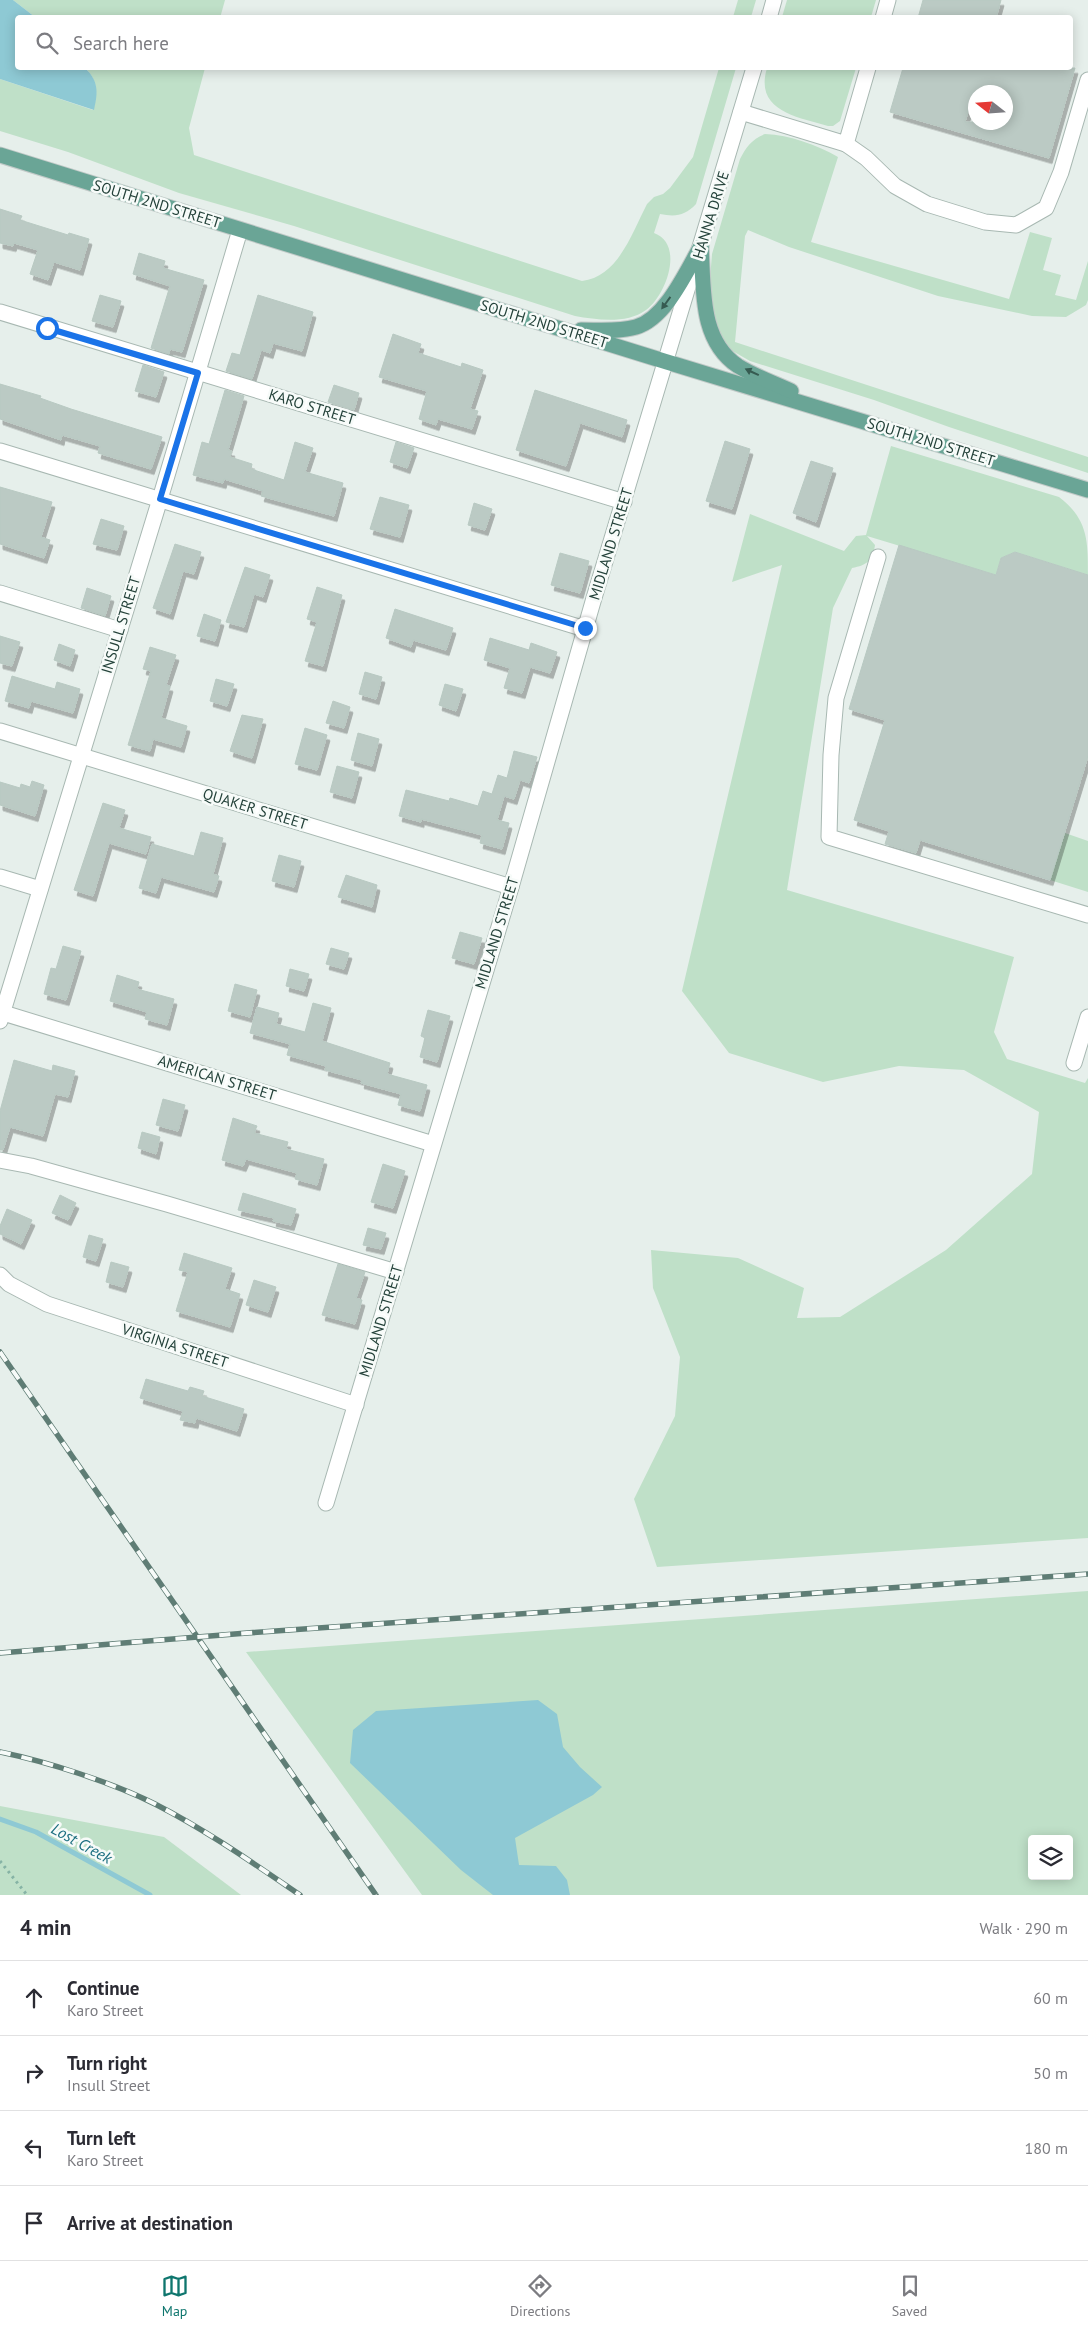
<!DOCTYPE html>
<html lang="en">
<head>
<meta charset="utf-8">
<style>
	:root { --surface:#fff; --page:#f2f2f3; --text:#2b2b33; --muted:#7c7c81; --line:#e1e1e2; --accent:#0f766e }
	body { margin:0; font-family:"PT Sans",sans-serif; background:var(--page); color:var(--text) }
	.controls { position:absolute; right:15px; bottom:15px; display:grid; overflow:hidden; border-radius:5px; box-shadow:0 2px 12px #0003 }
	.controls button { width:45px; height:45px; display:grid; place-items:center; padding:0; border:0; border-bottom:1px solid var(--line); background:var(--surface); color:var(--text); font:25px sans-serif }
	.compass { position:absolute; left:968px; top:85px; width:45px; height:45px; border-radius:50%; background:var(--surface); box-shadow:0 2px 12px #0003; rotate:287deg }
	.stop { position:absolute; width:15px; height:15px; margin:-11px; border:4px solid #1a73e8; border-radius:50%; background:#fff }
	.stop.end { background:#1a73e8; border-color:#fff; box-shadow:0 1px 5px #0008 }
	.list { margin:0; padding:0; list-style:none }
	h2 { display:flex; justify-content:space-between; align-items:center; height:65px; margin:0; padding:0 20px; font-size:21px }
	h2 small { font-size:16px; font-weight:400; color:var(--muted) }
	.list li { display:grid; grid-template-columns:32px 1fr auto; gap:15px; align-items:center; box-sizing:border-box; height:75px; padding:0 20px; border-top:1px solid var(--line) }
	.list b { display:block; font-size:19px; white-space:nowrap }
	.list p { margin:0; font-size:16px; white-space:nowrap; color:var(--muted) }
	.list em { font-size:16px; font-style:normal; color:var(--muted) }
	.icon { flex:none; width:28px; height:28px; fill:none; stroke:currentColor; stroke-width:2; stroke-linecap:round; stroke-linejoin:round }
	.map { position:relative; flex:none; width:1088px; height:1895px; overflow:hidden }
	.search { position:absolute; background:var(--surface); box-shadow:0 2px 12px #0003; left:15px; right:15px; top:15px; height:55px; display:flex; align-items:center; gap:12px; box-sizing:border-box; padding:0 18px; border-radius:5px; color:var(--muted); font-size:19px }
	.sheet { height:365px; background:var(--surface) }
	nav { display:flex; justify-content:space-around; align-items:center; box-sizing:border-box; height:70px; border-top:1px solid var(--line); background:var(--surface); font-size:14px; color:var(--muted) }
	nav a { display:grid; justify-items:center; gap:2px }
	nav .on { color:var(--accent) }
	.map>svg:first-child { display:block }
</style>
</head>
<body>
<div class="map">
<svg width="1088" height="1895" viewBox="0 0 1088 1895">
	<defs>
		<filter id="shadow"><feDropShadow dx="3" dy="5.5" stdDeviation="0" flood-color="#0004"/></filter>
	</defs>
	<rect width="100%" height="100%" fill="#e6efeb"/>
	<!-- green -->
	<g fill="#bfe0c8" fill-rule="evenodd">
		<polygon points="13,0 225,0 220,18 35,17"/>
		<polygon points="738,0 756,0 751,17 733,17"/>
		<polygon points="787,0 876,0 871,17 782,17"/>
		<path d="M85,68H205L189,128L194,155L582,281C618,277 632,233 647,204L654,197L663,194L670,188L693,157L719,68H736L696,204C685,216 675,217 660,214L654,233C685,244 666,296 646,310C627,324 598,320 575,316L294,226L179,193L68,152L0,131V79L93,110C98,94 98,80 85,68Z"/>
		<path d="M767,68H856L840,121L833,126H828C797,117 754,111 767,68Z"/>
		<path d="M765,134C790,135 817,145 838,157L811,242L1009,299L1030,232L1052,238L1043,270L1061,275L1055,295L1076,300L1088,261V300L1086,305L1066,317L1032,316L938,296L789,247L748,230L745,236L735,342L1088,457V473L949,427L874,400L750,361L729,349L715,327L710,279L712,254L740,159C746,147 752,139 765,134Z"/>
		<path d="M891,446L1059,497C1088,519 1088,541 1088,575L1015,552L1001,558L996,575L867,536L875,545C873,561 867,565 852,568L833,608L787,890L1014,957L994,1032L1007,1059L1085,1083L1088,1078V1538L657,1567L634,1499L675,1416L680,1357L653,1288L651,1250L738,1258L804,1288L797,1318L840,1317L946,1250L1032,1174L1039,1112L964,1070L899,1066L823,1082L729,1053L682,991L782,565L732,582L750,514L844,551L856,536L866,535Z"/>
		<polygon points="1065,833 1088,841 1088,892 1050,880"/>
		<path d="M1088,1591V1895H422L246,1652ZM1032,1839H1069V1876H1032Z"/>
		<polygon points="0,1806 164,1837 241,1895 0,1895"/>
	</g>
	<!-- water -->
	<g fill="#8ec9d4">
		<path d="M0,0H13L35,17L18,18V68H85C99,81 98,93 94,110L0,79Z"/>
		<polygon points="538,1700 557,1714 563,1747 580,1767 602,1787 593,1795 515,1838 519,1865 556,1866 567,1880 570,1895 493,1895 461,1870 350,1763 353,1730 376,1711"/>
	</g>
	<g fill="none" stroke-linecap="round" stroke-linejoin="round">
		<!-- stream -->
		<polyline stroke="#8ec9d4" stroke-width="5" points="0,1819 36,1832 150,1895"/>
	</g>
	<!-- building -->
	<g fill="#bbcac4" stroke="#b8c9c2" fill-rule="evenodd" filter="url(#shadow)">
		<polygon points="923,0 1001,0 996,18 918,18"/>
		<path d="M903,68H1075L1049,158L890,112ZM974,92H1006V122H965Z"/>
		<polygon points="0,209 22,216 20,220 68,235 69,233 89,239 80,270 54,262 48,280 30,274 38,250 14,243 13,246 0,243"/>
		<polygon points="139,253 165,261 163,268 204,280 182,352 170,349 169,354 151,348 170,286 133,274"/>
		<polygon points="100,295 121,301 113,327 92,321"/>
		<polygon points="258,295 313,312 302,351 273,343 270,353 261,350 252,379 226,371 232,353 240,355"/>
		<polygon points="393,334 421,344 418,353 461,367 462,363 483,370 470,409 478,411 472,429 438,419 436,425 419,419 427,391 379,377"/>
		<polygon points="143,365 164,372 156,397 135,391"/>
		<polygon points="0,384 41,396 40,398 71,409 162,437 151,469 98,453 100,446 62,435 61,440 0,419"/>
		<polygon points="334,385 359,393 354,410 328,402"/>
		<polygon points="225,390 244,396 228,450 232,451 230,457 252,464 251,469 284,480 295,442 313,448 305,472 343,483 334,516 261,496 263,491 224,479 223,483 193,475 202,442 209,444"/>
		<polygon points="535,390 627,420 622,437 580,423 566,466 516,450"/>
		<polygon points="725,441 750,449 732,509 706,501"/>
		<polygon points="396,442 414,448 407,468 390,462"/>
		<polygon points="811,461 833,468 816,522 793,513"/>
		<polygon points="0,487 52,502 41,537 50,540 44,558 0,544"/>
		<polygon points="380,497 409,505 400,537 370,529"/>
		<polygon points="474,503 492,509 485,530 468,525"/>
		<polygon points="101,519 124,526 117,550 93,544"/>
		<polygon points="175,544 201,552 194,574 183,571 170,614 153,608"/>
		<polygon points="899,545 996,575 1001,558 1015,552 1088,575 1088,756 1050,880 920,840 916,853 885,844 889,831 854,820 885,720 849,709"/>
		<polygon points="560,553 589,561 580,593 551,585"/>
		<polygon points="245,567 270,575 263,597 254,594 244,627 226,622"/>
		<polygon points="317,587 342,595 323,666 305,661 317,622 307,619"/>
		<polygon points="87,588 111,596 105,616 81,608"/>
		<polygon points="395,609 453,628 446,650 413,640 411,647 386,638"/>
		<polygon points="204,614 221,620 215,641 197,636"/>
		<polygon points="0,636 20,642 12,666 0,663"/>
		<polygon points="490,638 529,650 531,643 557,652 550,673 530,667 522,693 504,688 510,668 484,660"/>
		<polygon points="59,644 75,650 70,666 54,660"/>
		<polygon points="150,647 176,655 166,685 170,686 161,718 187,726 181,747 153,739 150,751 128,745 151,671 143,669"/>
		<polygon points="365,672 382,677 376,699 359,694"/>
		<polygon points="12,676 55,689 57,682 80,689 73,713 31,701 29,708 5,701"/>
		<polygon points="216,679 234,684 227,706 210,701"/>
		<polygon points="445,684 463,689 456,711 439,705"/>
		<polygon points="333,701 350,707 344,728 326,723"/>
		<polygon points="242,715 263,719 252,758 230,751"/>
		<polygon points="305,728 327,735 317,770 295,764"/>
		<polygon points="358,733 379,739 372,766 351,760"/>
		<polygon points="514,751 537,757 529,783 520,780 514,799 504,796 497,820 509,823 502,849 480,843 482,835 421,819 421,822 399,816 406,790 449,801 450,798 478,806 483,791 492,794 498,775 507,778"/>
		<polygon points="337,766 359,772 352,798 330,792"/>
		<polygon points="32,781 44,785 35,816 0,805 0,782 20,788 21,784 30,787"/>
		<polygon points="103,803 125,810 119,828 151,837 146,854 109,843 93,896 74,890"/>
		<polygon points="201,832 223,838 213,874 219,876 214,892 161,877 156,893 139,888 152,844 194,856"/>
		<polygon points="279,855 301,861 294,887 272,881"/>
		<polygon points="346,875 377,885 372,907 338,897"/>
		<polygon points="460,932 482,938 474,964 452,958"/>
		<polygon points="63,946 81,951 66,1000 44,994 51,968 56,969"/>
		<polygon points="331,948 349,953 344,969 326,964"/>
		<polygon points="290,969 309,974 304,991 286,986"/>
		<polygon points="117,975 139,982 137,989 174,999 167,1025 145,1019 147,1012 110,1001"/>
		<polygon points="235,984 257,990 250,1017 228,1011"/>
		<polygon points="313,1003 331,1008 322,1041 390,1063 387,1074 427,1085 420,1111 398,1105 401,1094 361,1083 362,1080 325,1070 326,1066 287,1055 290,1044 250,1033 257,1007 279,1013 276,1024 305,1032"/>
		<polygon points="428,1010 450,1016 437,1062 420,1057 425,1038 421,1036"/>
		<polygon points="14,1060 52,1071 53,1065 75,1071 68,1097 55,1094 43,1136 10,1127 3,1150 0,1150 0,1111"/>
		<polygon points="163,1099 185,1105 178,1131 156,1125"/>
		<polygon points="233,1118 257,1126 254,1133 288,1142 286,1149 324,1159 317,1185 295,1179 297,1173 246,1159 243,1166 222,1160"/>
		<polygon points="142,1132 160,1137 156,1154 138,1148"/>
		<polygon points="383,1164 405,1171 393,1208 371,1202"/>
		<polygon points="243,1193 296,1209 291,1225 273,1221 274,1218 238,1210"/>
		<polygon points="60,1195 76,1203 68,1220 52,1213"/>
		<polygon points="7,1209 32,1220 21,1244 0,1234 0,1226"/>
		<polygon points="368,1228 386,1233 381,1249 363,1245"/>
		<polygon points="89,1235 103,1239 96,1261 83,1257"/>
		<polygon points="184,1253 232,1268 225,1289 240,1294 230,1327 176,1311 188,1272 179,1270"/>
		<polygon points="111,1262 129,1267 123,1287 106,1282"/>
		<polygon points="338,1264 365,1272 356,1298 362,1300 355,1324 322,1315"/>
		<polygon points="254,1280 276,1287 268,1312 246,1305"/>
		<polygon points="146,1379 188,1391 190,1387 204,1391 202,1396 244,1409 237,1431 196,1418 195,1423 180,1420 183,1411 140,1398"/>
	</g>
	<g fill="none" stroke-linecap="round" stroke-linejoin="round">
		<defs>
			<g id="minor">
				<polyline points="769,18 774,0"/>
				<polyline points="883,18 888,0"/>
				<polyline points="741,112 846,144 868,68"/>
				<polyline points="846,144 866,158 895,186 927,204 985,222 1016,225 1046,208 1061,172 1088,80"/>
				<polyline points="0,312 624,502"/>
				<polyline points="0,451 585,629"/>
				<polyline points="878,557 836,698 831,755 829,837 1088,915"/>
				<polyline points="0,593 120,630"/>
				<polyline points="0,731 511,887"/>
				<polyline points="0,877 40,889"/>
				<polyline points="0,1012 433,1144"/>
				<polyline points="0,1021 160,499 240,230"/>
				<polyline points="1074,1063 1088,1017"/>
				<polyline points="0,1160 31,1166 167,1204 396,1272"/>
				<polyline points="0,1275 9,1284 47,1304 356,1405"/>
				<polyline points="326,1503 511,887 594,598 754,68"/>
			</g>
			<g id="major">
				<polyline points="0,155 667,362 1088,490"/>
				<path d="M701,246C704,288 699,340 738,366C754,376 774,383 791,391"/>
				<path d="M581,330C599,330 618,332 636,327C666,318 686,272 701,246"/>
			</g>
		</defs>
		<!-- minor casing -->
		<use href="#minor" stroke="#a8b8b2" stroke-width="17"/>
		<!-- major casing -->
		<use href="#major" stroke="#c2cac8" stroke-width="17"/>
		<!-- path -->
		<polyline stroke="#86b3a5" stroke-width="3" stroke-dasharray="2.5 4" stroke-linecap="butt" points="0,1861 27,1895"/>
		<!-- minor -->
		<use href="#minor" stroke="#fff" stroke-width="15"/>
		<!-- major -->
		<use href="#major" stroke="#6aa596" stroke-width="15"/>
		<defs>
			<g id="rail">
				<polyline points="0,1352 376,1895"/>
				<polyline points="0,1653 247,1633 1088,1574"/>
				<path d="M0,1752C48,1762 111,1782 155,1804C206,1830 253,1863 300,1895"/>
			</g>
		</defs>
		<!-- rail casing -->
		<use href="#rail" stroke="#5f7d75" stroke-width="5.5"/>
		<!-- rail -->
		<use href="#rail" stroke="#f7fbf9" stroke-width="4" stroke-dasharray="11" stroke-linecap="butt"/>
	</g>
	<!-- one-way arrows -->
	<defs><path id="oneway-solid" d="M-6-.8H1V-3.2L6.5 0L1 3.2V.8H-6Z" transform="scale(1.25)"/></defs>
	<g fill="#365b51">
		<use href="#oneway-solid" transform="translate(666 303) rotate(126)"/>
		<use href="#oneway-solid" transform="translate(752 372) rotate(-155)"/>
	</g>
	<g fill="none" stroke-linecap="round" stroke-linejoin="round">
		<!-- route -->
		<polyline stroke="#1a73e8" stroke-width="6" points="47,328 198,373 160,499 585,628"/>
	</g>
	<g text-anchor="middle" stroke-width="5" stroke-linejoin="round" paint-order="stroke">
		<!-- street labels -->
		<g font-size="15" fill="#24423a" stroke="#f7fbf9">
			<text transform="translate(157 204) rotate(17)" y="5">SOUTH 2ND STREET</text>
			<text transform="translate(711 215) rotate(-73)" y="5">HANNA DRIVE</text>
			<text transform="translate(544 324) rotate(17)" y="5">SOUTH 2ND STREET</text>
			<text transform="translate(312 407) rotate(17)" y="5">KARO STREET</text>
			<text transform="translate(931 442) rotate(17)" y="5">SOUTH 2ND STREET</text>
			<text transform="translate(611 544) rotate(-73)" y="5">MIDLAND STREET</text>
			<text transform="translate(121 625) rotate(-73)" y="5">INSULL STREET</text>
			<text transform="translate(255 809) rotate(17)" y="5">QUAKER STREET</text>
			<text transform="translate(497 933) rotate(-73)" y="5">MIDLAND STREET</text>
			<text transform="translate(217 1078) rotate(17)" y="5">AMERICAN STREET</text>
			<text transform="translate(381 1321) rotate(-73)" y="5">MIDLAND STREET</text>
			<text transform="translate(175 1346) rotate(18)" y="5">VIRGINIA STREET</text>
		</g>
		<!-- water labels -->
		<g font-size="16" font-style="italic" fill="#1c6f80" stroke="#f7fbf9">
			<text transform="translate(82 1843) rotate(29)" y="6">Lost Creek</text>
		</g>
	</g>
</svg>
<div class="controls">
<button><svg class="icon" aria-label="layers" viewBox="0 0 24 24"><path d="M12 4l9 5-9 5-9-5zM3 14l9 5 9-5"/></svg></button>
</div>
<svg class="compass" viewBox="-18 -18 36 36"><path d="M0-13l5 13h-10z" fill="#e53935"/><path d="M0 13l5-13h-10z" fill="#7c7c81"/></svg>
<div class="stop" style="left:47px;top:328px"></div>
<div class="stop end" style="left:585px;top:628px"></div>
<div class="search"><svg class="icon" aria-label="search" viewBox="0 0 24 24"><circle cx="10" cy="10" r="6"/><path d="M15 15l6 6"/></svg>Search here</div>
</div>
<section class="sheet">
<h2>4 min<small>Walk · 290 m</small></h2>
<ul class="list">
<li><svg class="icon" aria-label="ahead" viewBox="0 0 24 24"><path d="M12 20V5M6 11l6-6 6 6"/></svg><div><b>Continue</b><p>Karo Street</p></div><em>60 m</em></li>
<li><svg class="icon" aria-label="right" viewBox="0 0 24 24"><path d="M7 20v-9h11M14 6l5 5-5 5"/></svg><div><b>Turn right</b><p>Insull Street</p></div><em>50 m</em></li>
<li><svg class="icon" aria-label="left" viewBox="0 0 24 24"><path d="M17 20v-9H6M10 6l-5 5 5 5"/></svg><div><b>Turn left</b><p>Karo Street</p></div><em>180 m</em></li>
<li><svg class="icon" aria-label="arrive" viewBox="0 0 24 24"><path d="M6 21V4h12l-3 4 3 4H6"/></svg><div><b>Arrive at destination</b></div></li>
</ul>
</section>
<nav>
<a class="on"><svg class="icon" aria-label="map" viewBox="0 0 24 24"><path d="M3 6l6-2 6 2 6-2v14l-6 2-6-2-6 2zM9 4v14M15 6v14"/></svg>Map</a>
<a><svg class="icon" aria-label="directions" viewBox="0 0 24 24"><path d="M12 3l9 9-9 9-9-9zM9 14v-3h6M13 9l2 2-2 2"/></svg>Directions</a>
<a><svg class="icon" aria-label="saved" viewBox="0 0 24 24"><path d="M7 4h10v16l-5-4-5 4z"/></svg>Saved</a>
</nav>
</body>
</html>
